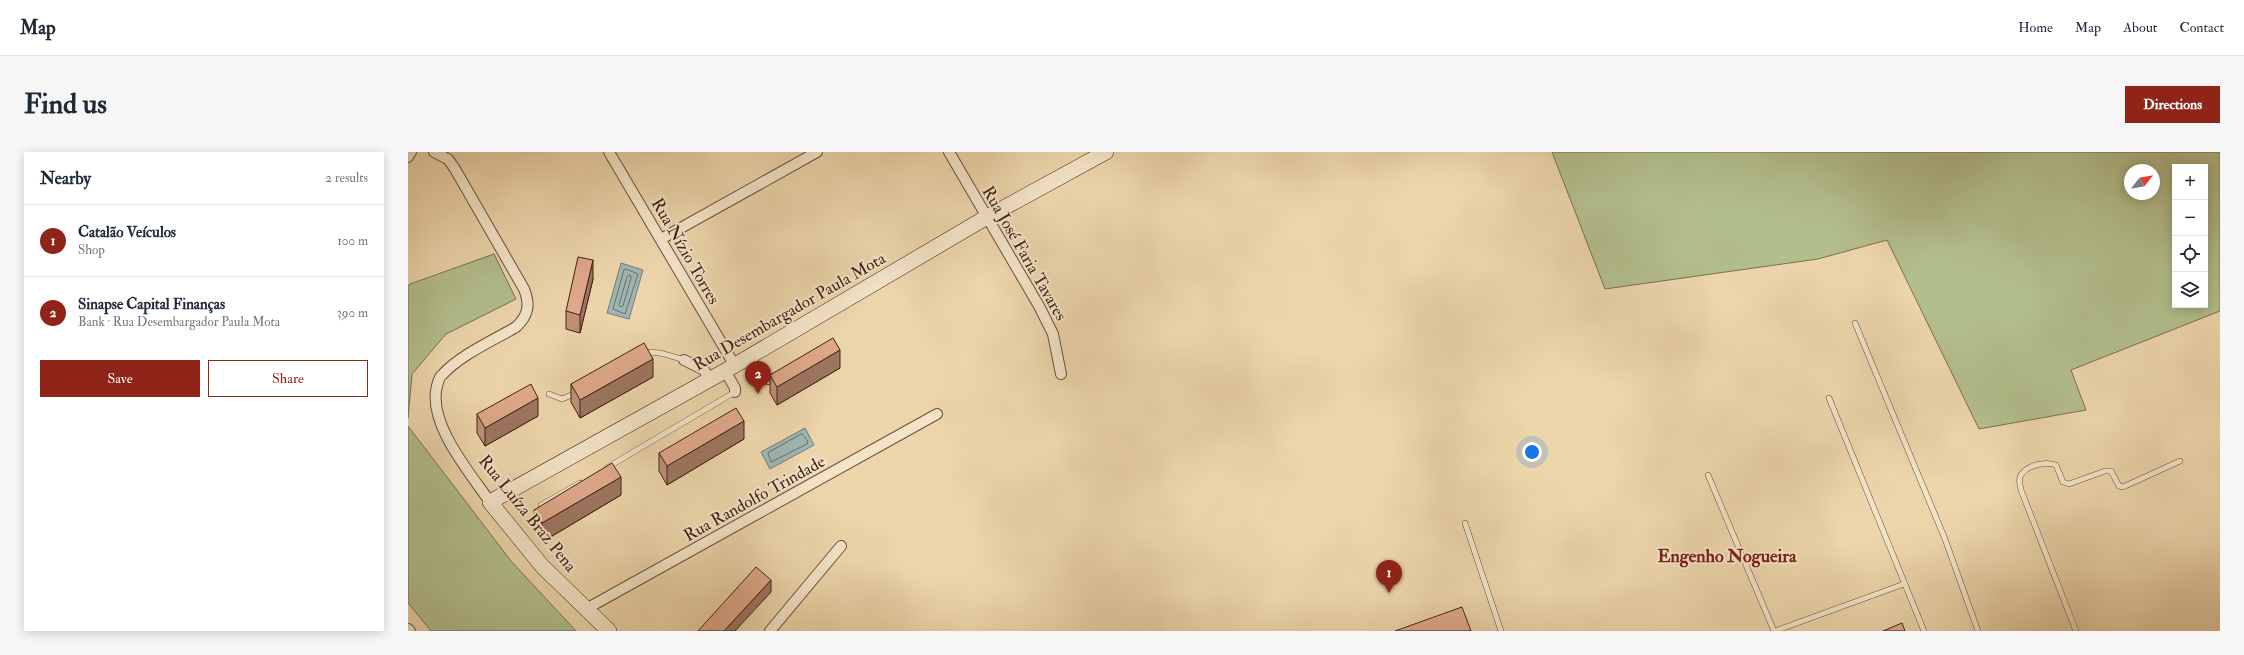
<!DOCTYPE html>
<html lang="en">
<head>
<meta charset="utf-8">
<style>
	:root { --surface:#fff; --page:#f6f6f7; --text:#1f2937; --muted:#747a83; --line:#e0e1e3; --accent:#8f2418 }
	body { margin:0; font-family:"IM FELL Double Pica",serif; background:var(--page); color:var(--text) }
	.controls { position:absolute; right:12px; top:12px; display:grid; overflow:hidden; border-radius:0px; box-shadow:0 2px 10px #0003 }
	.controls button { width:36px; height:36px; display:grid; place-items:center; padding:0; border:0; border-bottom:1px solid var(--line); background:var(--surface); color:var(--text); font:20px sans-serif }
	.compass { position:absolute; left:1716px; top:12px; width:36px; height:36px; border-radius:50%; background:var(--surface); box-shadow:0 2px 10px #0003; rotate:59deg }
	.you { position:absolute; left:1124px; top:300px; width:14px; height:14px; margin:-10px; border:3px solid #fff; border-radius:50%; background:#1a73e8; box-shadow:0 0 0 6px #1a73e833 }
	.badge { display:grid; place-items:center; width:26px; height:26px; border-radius:50%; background:var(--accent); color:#fff; font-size:13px; font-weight:700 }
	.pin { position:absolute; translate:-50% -33px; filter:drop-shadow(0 1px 2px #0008) }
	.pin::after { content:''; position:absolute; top:21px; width:14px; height:12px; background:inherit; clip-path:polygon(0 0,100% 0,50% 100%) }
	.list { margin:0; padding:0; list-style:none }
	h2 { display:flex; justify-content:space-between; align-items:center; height:52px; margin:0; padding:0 16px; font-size:17px }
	h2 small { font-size:13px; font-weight:400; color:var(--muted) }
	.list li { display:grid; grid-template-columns:26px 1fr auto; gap:12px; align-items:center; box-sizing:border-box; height:72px; padding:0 16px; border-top:1px solid var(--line) }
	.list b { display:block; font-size:15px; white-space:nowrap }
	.list p { margin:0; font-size:13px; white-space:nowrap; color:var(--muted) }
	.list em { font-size:13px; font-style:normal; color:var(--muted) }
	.actions { display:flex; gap:8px; padding:12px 16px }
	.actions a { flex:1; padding:9px 0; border:1px solid var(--accent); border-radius:0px; text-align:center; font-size:14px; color:var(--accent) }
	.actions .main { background:var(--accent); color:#fff }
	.icon { flex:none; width:22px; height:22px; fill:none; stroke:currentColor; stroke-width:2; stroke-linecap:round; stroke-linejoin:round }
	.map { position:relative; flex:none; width:1812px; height:479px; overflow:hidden; border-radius:0px }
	header { display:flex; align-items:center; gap:24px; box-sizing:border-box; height:56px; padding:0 20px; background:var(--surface); border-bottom:1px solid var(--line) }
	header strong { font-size:19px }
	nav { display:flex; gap:22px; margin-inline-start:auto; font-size:14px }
	.intro { display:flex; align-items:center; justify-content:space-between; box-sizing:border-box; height:96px; padding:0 24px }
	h1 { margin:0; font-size:28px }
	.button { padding:10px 18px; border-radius:0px; background:var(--accent); color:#fff; font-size:14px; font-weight:700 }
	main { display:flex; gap:24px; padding:0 24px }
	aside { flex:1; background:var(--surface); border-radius:0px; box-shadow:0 2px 10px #0003 }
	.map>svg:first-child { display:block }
</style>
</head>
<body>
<header>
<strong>Map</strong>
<nav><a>Home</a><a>Map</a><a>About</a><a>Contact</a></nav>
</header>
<div class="intro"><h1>Find us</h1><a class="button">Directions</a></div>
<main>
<aside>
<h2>Nearby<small>2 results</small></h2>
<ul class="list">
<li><span class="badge">1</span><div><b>Catalão Veículos</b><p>Shop</p></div><em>100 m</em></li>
<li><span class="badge">2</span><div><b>Sinapse Capital Finanças</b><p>Bank · Rua Desembargador Paula Mota</p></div><em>390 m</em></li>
</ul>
<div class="actions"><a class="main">Save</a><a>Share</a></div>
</aside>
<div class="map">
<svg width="1812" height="479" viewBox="0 0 1812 479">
	<rect width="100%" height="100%" fill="#edd5ab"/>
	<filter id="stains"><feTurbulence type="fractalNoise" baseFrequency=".005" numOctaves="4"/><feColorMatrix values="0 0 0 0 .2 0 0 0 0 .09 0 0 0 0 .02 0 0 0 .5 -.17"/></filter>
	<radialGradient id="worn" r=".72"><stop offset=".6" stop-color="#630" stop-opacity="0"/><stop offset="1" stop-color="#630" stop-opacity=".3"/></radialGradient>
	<!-- green -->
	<g fill="#b3be8d" stroke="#797052" fill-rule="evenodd">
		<path d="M1144,0H1812V159L1663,218L1678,258L1571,277L1479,88L1410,107L1197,137ZM1767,15H1797V153H1767ZM1722,18H1746V42H1722Z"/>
		<polygon points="86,102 108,147 38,182 4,222 0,266 0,134 2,132"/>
		<polygon points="0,274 103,409 168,479 23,479 0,451"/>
	</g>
	<!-- water -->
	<g fill="#9db6b3" stroke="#777b75">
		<polygon points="213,111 235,118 221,167 199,161"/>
		<polygon points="397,276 406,293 362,317 353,300"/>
	</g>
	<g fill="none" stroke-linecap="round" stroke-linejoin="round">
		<!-- shore -->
		<g stroke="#6e6c65" stroke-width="1">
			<polygon points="218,117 230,122 217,162 205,157 216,118"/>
			<polygon points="222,123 223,126 215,154 213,155 211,153 219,125"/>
			<polygon points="394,282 400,289 399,292 363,310 360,301"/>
		</g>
		<defs>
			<g id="lane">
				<polyline points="1447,171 1537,387 1570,479"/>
				<path d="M235,201C249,198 262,204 276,208"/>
				<polyline points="141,242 154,247 168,241"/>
				<polyline points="1421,246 1516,479"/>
				<polyline points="200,315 327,240"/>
				<polyline points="1300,323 1366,479"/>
				<polyline points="133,353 172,331"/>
				<polyline points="1057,371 1093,479"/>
				<polyline points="1367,479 1496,432"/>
				<path d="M1668,479L1613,338C1612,334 1611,328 1612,325C1617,313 1637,309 1648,313L1655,330L1661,332L1697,319H1703L1711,334L1715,335L1772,309"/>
			</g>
			<g id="street">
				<path d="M26,0L40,7L47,17L116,137C122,152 121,163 108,175C86,188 52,203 34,223C31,225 30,230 29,234C19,271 62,321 82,350"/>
				<polyline points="201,0 327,214"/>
				<polyline points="541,0 631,154 645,182 653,222"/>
				<polyline points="0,5 3,0"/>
				<polyline points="253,87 409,0"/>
				<polyline points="341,205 353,223 360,227"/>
				<polyline points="276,208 296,218 301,227"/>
				<polyline points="317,219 327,236 327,240"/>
				<polyline points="178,457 529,262"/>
				<polyline points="0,477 2,479"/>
				<polyline points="362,479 433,394"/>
			</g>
			<polyline id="secondary" points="201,479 134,414 82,350 317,219 579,65 698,0"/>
		</defs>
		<!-- lane casing -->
		<use href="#lane" stroke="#6a4f3c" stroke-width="6"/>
		<!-- street casing -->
		<use href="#street" stroke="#6a4f3c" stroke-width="12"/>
		<!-- secondary casing -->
		<use href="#secondary" stroke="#3f2217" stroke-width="16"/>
		<!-- lane -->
		<use href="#lane" stroke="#f3e4c8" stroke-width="5"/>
		<!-- street -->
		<use href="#street" stroke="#f3e4c8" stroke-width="10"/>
		<!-- secondary -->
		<use href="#secondary" stroke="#f3e4c8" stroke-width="15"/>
	</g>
	<!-- wall -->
	<g fill="#c19178" stroke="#3f2217">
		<polygon points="185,127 172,181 158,177 158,159"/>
		<polygon points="432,216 369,253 362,241 362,223"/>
		<polygon points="245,225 172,266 163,250 163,232"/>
		<polygon points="69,262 130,264 77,294 69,281"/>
		<polygon points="336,287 259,333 251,319 251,301"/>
		<polygon points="213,343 134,390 126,376 126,358"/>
	</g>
	<!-- shaded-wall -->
	<g fill="#9d7661" stroke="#3f2217">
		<polygon points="185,108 185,127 172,181 172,163"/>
		<polygon points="432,198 432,216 369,253 369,235"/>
		<polygon points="245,207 245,225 172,266 172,248"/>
		<polygon points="130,246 130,264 77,294 77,276"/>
		<polygon points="336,269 336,287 259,333 259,314"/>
		<polygon points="213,325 213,343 134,390 134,371"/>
		<polygon points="363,428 363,440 327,479 316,479"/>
	</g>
	<!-- building -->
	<g fill="#e0a98b" stroke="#3f2217">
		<polygon points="170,105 185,108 172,163 158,159"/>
		<polygon points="425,186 432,198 369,235 362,223"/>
		<polygon points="236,191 245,207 172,248 163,232"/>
		<polygon points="123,232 130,246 77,276 69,262"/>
		<polygon points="328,256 336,269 259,314 251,301"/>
		<polygon points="204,311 213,325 134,371 126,358"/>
		<polygon points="348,415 363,428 316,479 290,479"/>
		<polygon points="1054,455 1063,479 987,479"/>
		<polygon points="1494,471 1497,479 1475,479"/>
	</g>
	<g text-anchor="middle" stroke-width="4" stroke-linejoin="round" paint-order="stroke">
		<!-- street labels -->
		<g font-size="17" fill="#3f2217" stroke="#f3e4c8">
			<text transform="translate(278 99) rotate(60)" y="6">Rua Nízio Torres</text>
			<text transform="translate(617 101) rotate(60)" y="6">Rua José Faria Tavares</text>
			<text transform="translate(381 159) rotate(-30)" y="6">Rua Desembargador Paula Mota</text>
			<text transform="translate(346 346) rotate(-29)" y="6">Rua Randolfo Trindade</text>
			<text transform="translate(120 361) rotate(51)" y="6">Rua Luíza Braz Pena</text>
		</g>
		<!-- neighbourhood labels -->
		<g font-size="18" font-weight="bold" fill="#7a1f14" stroke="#f3e4c8">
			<text x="1319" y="410">Engenho Nogueira</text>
		</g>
	</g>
	<rect width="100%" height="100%" filter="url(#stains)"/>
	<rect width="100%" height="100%" fill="url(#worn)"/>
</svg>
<div class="controls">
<button>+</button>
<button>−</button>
<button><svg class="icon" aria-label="locate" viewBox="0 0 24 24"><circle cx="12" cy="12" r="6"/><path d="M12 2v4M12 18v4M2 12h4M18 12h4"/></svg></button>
<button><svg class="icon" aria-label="layers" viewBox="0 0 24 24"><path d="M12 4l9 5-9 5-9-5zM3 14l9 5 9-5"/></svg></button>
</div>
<svg class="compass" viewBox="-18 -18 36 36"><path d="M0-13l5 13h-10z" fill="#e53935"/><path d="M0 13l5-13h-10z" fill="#747a83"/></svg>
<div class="you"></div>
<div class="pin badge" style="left:981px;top:441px">1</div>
<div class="pin badge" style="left:350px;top:242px">2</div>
</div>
</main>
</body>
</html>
